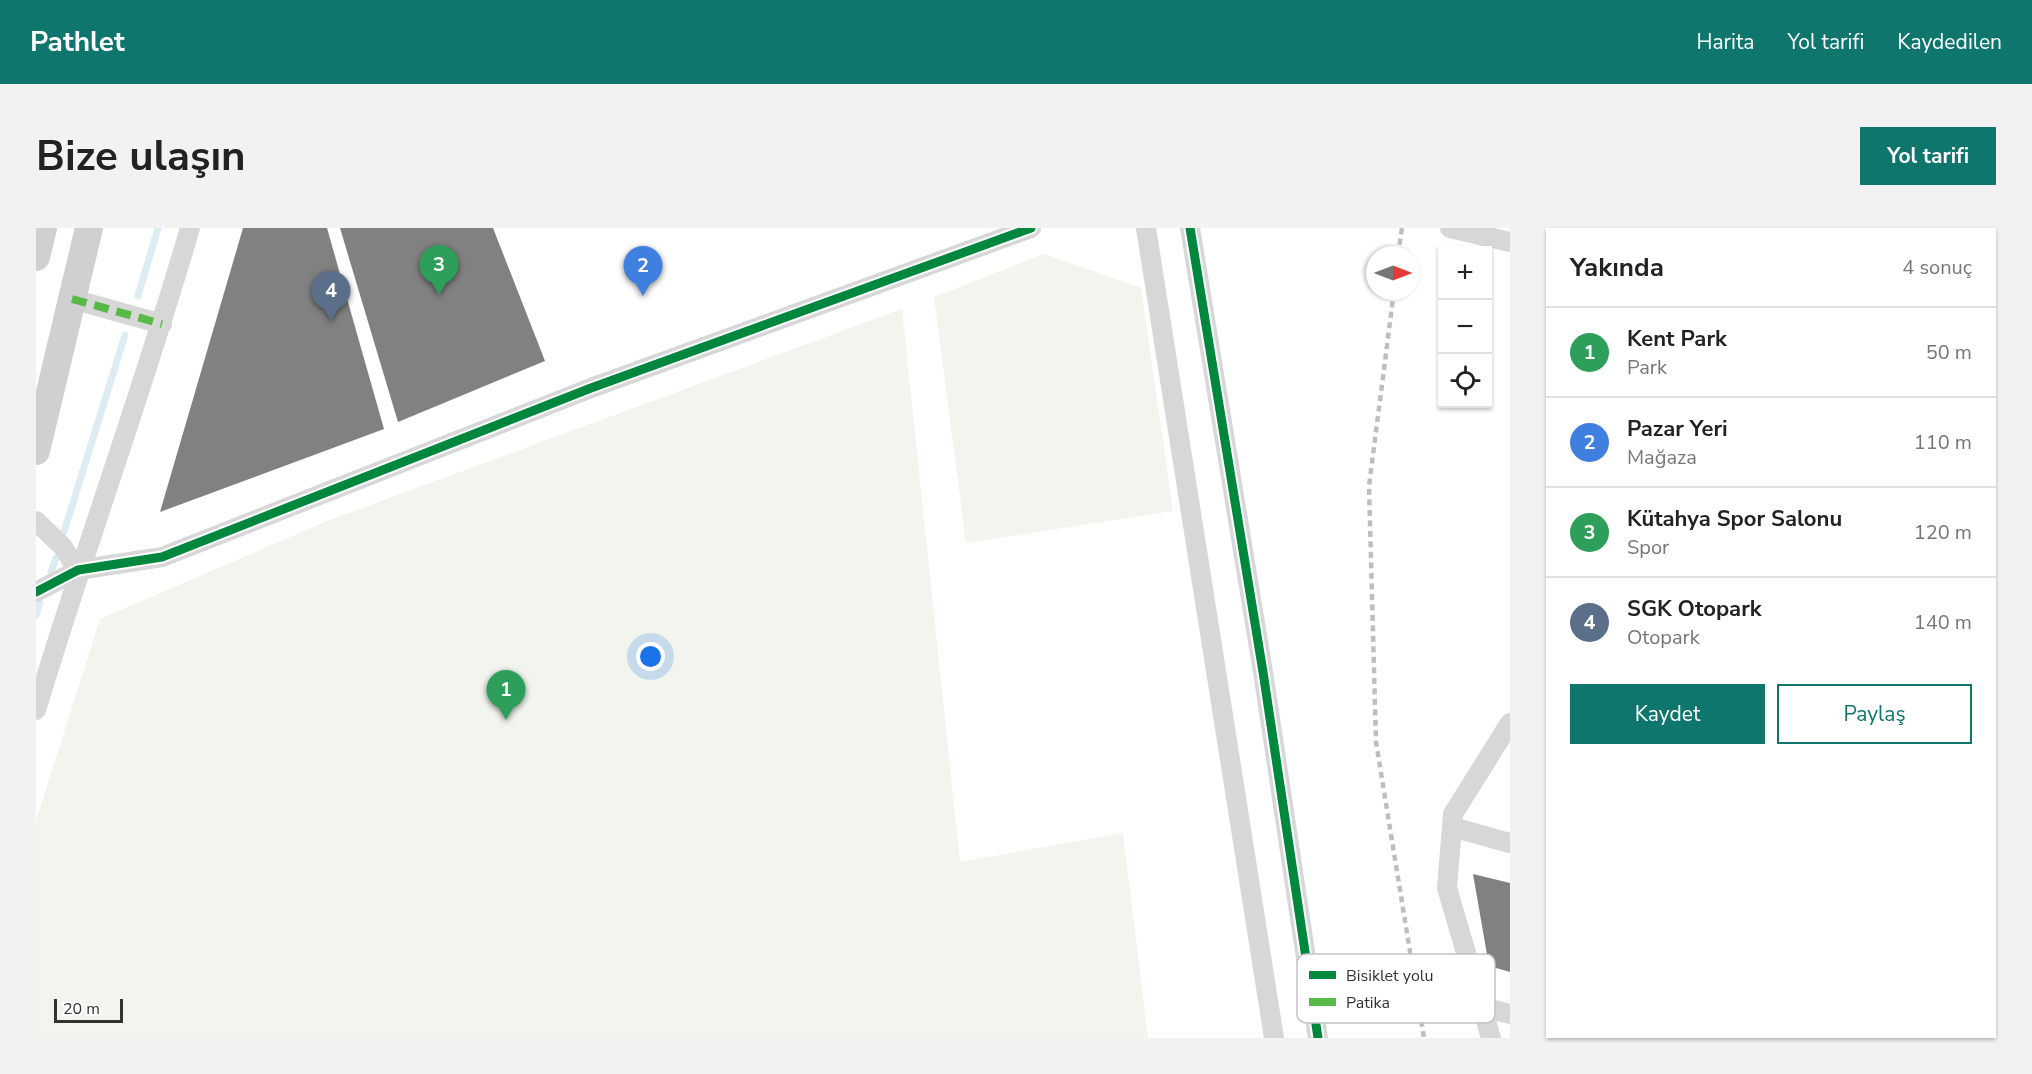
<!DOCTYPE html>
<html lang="tr">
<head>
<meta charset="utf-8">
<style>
	:root { --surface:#fff; --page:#f2f2f2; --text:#222; --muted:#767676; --line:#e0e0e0; --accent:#0f766e }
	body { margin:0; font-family:"Nunito Sans",sans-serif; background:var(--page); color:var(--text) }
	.controls { position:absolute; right:18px; top:18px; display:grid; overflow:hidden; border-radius:0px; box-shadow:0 2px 4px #0004 }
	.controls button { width:54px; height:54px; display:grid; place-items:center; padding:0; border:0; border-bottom:2px solid var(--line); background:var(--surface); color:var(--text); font:30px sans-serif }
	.compass { position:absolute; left:1330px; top:18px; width:54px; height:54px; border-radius:50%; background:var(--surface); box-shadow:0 2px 4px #0004; rotate:90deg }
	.scale { position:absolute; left:18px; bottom:15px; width:69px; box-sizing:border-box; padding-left:6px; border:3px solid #333; border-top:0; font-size:16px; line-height:21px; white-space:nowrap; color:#333; -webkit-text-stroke:4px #fff; paint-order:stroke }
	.you { position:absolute; left:615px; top:429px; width:21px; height:21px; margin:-15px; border:4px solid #fff; border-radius:50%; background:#1a73e8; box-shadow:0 0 0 9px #1a73e833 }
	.badge { display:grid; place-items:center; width:39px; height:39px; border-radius:50%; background:var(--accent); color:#fff; font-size:20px; font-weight:700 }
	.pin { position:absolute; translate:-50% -50px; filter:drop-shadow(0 2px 3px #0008) }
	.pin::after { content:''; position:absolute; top:32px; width:21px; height:18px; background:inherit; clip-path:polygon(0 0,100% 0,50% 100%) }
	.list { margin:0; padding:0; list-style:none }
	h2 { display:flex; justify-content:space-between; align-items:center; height:78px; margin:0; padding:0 24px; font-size:26px }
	h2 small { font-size:20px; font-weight:400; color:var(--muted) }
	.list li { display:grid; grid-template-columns:39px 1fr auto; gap:18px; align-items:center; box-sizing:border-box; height:90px; padding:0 24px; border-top:2px solid var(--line) }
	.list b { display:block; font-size:22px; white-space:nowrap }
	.list p { margin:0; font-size:20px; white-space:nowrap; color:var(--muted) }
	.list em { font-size:20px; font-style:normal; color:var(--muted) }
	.actions { display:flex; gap:12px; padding:18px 24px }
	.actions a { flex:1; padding:14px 0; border:2px solid var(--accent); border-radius:0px; text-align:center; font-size:21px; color:var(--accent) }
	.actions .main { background:var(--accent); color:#fff }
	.icon { flex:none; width:33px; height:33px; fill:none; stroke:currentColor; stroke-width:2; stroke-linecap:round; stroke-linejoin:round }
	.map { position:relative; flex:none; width:1474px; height:810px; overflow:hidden; border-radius:0px }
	header { display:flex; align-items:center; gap:36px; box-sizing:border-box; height:84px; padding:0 30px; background:var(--accent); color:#fff }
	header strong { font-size:28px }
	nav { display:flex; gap:33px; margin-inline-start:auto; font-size:21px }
	.intro { display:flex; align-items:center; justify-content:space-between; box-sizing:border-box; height:144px; padding:0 36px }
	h1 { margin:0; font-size:42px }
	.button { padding:15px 27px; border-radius:0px; background:var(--accent); color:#fff; font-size:21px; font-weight:700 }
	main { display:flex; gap:36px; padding:0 36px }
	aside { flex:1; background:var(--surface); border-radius:0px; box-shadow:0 2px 4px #0004 }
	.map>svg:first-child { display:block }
</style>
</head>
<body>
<header>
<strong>Pathlet</strong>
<nav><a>Harita</a><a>Yol tarifi</a><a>Kaydedilen</a></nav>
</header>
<div class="intro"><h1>Bize ulaşın</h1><a class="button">Yol tarifi</a></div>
<main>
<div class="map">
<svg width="1474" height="810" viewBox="0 0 1474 810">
	<rect width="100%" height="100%" fill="#fff"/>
	<!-- green -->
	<g fill="#f1f5ed">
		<polygon points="1008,26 1105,60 1137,283 930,315 898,69"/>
		<polygon points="866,81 924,634 1087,605 1112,810 0,810 0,593 64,391 291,293"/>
	</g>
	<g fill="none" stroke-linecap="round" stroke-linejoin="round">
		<!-- stream -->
		<g stroke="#ddebf3" stroke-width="7">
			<polyline points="102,68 122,0"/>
			<polyline points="28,304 89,107"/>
			<polyline points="15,344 20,330"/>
			<polyline points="0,387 4,374"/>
		</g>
	</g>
	<!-- building -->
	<g fill="#818181">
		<polygon points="207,0 291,0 348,201 124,284"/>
		<polygon points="304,0 457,0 509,133 362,194"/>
		<polygon points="1437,646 1474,655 1474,744 1453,738"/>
	</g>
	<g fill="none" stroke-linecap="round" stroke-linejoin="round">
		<!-- street -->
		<g stroke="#d7d7d7" stroke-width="20">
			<polyline points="1110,0 1238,810"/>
			<polyline points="1154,0 1227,444 1282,810"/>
			<polyline points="1414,0 1474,14"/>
			<polyline points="36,71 126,96"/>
			<polyline points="0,293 26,318 42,342"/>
			<polyline points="0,364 42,342 126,329 555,160 995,0"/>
			<path d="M0,482C49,320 107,162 154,0"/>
			<polyline points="1416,599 1474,615"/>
			<polyline points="1446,779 1474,786"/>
			<polyline points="1455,810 1411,660 1417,586 1474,495"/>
		</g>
		<!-- secondary -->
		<g stroke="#d0d0d0" stroke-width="28">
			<polyline points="0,29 7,0"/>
			<polyline points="0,223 53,0"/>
		</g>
		<!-- rail -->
		<g stroke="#bebebe" stroke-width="4.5" stroke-dasharray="6 4.5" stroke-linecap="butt">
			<polyline points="1362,27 1366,0"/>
			<polyline points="1358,63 1333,258 1340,514 1388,810"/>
		</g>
		<!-- quiet -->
		<polyline stroke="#58b947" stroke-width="8" stroke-dasharray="15 8" stroke-linecap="butt" points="36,71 126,96"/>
		<defs>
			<g id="cycleway">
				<polyline points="1154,0 1227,444 1282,810"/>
				<polyline points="0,364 42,342 126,329 555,160 995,0"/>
			</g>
		</defs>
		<!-- cycleway casing -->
		<use href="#cycleway" stroke="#fff" stroke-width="13"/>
		<!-- cycleway -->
		<use href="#cycleway" stroke="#00873e" stroke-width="9"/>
	</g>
	<!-- legend -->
	<rect x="1261" y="726" width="198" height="69" rx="9" fill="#fff" stroke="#c2c2c2" stroke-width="1.5"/>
	<rect x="1273" y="743" width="27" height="8" fill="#00873e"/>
	<rect x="1273" y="770" width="27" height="8" fill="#58b947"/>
	<g font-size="16" fill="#333">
		<text x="1310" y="753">Bisiklet yolu</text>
		<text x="1310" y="780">Patika</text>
	</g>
</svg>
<div class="controls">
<button>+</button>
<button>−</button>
<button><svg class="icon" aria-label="locate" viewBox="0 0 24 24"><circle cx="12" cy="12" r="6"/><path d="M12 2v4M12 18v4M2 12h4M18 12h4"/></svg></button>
</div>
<svg class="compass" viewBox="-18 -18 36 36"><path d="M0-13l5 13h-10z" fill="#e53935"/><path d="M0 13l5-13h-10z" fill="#767676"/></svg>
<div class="scale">20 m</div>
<div class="you"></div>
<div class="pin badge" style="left:470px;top:492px;background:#2e9e5b">1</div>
<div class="pin badge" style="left:607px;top:68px;background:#3f7fe0">2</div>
<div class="pin badge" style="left:403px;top:67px;background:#2e9e5b">3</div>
<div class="pin badge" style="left:295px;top:93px;background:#5c6f8a">4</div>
</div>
<aside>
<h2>Yakında<small>4 sonuç</small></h2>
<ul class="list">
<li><span class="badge" style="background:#2e9e5b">1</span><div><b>Kent Park</b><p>Park</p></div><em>50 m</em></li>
<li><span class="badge" style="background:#3f7fe0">2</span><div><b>Pazar Yeri</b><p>Mağaza</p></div><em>110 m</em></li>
<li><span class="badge" style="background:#2e9e5b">3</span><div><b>Kütahya Spor Salonu</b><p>Spor</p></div><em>120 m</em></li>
<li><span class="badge" style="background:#5c6f8a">4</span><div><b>SGK Otopark</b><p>Otopark</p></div><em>140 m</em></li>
</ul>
<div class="actions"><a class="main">Kaydet</a><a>Paylaş</a></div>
</aside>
</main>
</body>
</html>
